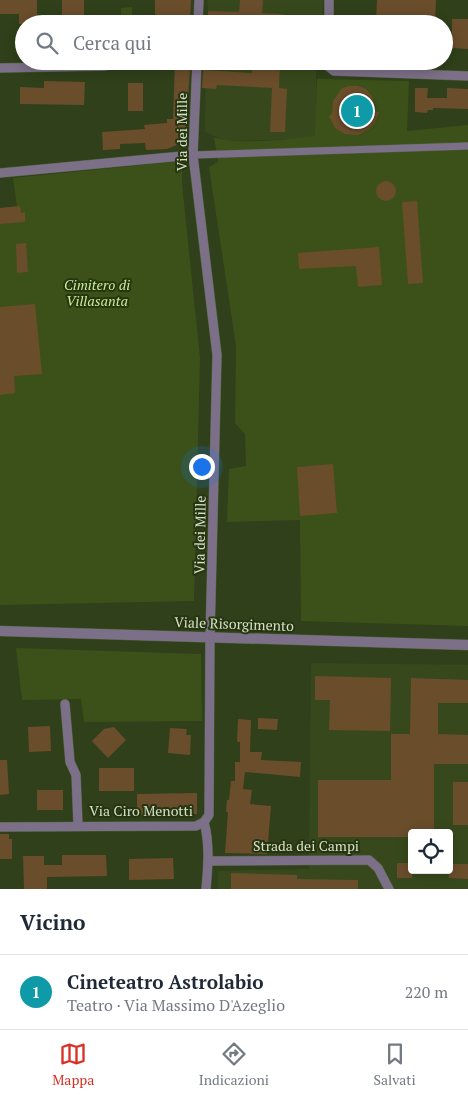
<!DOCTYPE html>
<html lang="it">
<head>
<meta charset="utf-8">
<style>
	:root { --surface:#fff; --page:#f6f6f7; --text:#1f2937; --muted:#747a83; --line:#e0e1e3; --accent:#d93025 }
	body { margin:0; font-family:"PT Serif",serif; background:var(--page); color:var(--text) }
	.controls { position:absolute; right:15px; bottom:15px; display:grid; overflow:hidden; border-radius:5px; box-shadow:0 2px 12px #0003 }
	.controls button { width:45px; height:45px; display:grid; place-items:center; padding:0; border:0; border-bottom:1px solid var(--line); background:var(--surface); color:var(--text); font:25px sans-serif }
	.you { position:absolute; left:201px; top:466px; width:18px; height:18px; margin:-12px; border:4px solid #fff; border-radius:50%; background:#1a73e8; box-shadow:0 0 0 8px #1a73e833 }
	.badge { display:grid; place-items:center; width:32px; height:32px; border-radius:50%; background:var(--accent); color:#fff; font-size:16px; font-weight:700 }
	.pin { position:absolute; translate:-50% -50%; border:2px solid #fff; box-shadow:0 1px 5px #0006 }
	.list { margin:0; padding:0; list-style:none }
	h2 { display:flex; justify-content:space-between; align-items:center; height:65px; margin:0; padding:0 20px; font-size:21px }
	h2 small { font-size:16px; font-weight:400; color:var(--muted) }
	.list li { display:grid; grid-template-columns:32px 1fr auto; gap:15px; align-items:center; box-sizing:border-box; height:75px; padding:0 20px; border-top:1px solid var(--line) }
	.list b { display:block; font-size:19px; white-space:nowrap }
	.list p { margin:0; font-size:16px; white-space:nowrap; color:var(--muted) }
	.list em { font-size:16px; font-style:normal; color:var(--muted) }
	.icon { flex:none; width:28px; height:28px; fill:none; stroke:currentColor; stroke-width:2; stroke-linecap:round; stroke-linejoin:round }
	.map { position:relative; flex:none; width:468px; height:889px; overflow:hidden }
	.search { position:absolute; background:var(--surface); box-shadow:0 2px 12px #0003; left:15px; right:15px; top:15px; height:55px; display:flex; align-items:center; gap:12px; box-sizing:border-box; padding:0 18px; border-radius:28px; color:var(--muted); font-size:19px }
	.sheet { height:140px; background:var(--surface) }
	nav { display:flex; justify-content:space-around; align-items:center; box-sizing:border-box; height:70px; border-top:1px solid var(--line); background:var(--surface); font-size:14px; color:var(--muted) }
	nav a { display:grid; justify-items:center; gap:2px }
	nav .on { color:var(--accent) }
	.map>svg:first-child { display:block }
</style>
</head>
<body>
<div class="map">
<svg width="468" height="889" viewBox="0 0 468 889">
	<rect width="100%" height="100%" fill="#30401a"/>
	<!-- built -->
	<g fill="#37491c" fill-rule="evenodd">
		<polygon points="208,0 323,0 322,24 208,24"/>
		<polygon points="206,61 319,61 316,66 316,136 294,139 227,141 205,132"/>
		<path d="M311,663L468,665V889H218V871L309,869ZM412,833H449V870H412Z"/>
	</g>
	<!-- green -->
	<g fill="#3b5119">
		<polygon points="132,7 132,24 121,24 121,8"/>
		<path d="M317,79L409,81L407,131L468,125V626L301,621L300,520L227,522L229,469L246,466L245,434L235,423L236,346L209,167L218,162L214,137C239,146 288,139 315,136Z"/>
		<polygon points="182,161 182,184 200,358 194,601 0,605 0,208 17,207 13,178"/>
		<polygon points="16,648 201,654 202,721 84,722 81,699 22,700"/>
	</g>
	<!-- building -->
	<g fill="#6a4d2b">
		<polygon points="0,0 37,0 37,24 19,24 19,14 0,14"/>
		<rect x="62" y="0" width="22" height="24"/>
		<polygon points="155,0 191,0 190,24 155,24"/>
		<polygon points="240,0 263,0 262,13 282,14 282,24 208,24 208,11 239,12"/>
		<polygon points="377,0 436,0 435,24 404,24 404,22 376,21"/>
		<polygon points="452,19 468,19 468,49 452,48"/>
		<polygon points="175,61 189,61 188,70 190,70 187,109 185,109 187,141 167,149 146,150 145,143 120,144 120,149 103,150 102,132 145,129 144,125 167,123 167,119 173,119"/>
		<polygon points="253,61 280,61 279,88 287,89 285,132 270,132 272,88 274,88 217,85 216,89 202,88 203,70 252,73"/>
		<polygon points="44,81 85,82 84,105 20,104 20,87 44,88"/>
		<rect x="128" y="83" width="15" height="28"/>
		<polygon points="349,86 358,86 366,89 372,96 374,103 374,111 379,112 375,123 368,130 358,135 345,134 335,128 329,116 332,114 333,101 342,88"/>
		<polygon points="415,88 428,88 427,98 447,98 447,88 468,89 468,109 433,108 433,110 428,110 427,113 415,112"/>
		<circle cx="386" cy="191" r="10"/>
		<polygon points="417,201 423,283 408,284 402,202"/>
		<polygon points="20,206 21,213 25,212 25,222 0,224 0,208"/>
		<polygon points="26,243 28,272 17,273 16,244"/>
		<polygon points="379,247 382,285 358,287 356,266 299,269 298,253"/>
		<polygon points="35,304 42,374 14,376 15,393 0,395 0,307"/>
		<polygon points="333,464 337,513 300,516 297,467"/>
		<polygon points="315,676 391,678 390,731 329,730 330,700 315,700"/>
		<polygon points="411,678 468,680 468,703 438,703 438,734 468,735 468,764 434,764 434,833 412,833 412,837 318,837 318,780 391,780 391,734 410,734"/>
		<polygon points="258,718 278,719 277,730 258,729"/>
		<polygon points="238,719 251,720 250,752 262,752 261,760 301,762 300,777 245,772 243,789 252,790 250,804 271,806 267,854 225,853 228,812 226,812 227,800 229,800 231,781 235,781 235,762 240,762 240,742 237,742"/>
		<polygon points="50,726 51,751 29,752 28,727"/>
		<polygon points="114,727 126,740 108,758 92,741 104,729"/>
		<polygon points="170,728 187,729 186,735 191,735 190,755 168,753"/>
		<polygon points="0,760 7,760 9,794 0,795"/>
		<rect x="99" y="768" width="35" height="23"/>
		<rect x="453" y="782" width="15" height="43"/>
		<rect x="37" y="790" width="26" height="20"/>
		<polygon points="197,793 197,814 137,815 137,794"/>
		<polygon points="0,834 9,834 9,839 12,839 12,859 0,859"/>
		<polygon points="62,855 106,855 107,876 47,877 47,889 24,889 23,856 44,856 44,865 62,865"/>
		<polygon points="173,858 174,879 129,880 129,859"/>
		<rect x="397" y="863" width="15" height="15"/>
		<polygon points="449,864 468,864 468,879 449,878"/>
		<polygon points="231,873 297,875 297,879 358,880 358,889 231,889"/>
	</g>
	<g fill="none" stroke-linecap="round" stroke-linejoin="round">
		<defs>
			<polyline id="pedestrian" points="193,155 468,146"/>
			<g id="minor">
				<polyline points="198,24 199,0"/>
				<polyline points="329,24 329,0"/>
				<path d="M197,61L193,155L217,355L210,638L209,815L204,822C210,844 208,867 206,889"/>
				<polyline points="327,61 329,67 334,71 468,76"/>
				<polyline points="0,68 105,66"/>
				<polyline points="0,173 193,155"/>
				<polyline points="65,704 70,762 76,775 78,825"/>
				<polyline points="0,827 196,826 204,822"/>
				<polyline points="208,861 369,860 378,868 389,889"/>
			</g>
			<polyline id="tertiary" points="0,631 468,645"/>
		</defs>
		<!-- pedestrian casing -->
		<use href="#pedestrian" stroke="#4e5d3a" stroke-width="8"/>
		<!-- minor casing -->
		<use href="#minor" stroke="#4e5d3a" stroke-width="10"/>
		<!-- tertiary casing -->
		<use href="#tertiary" stroke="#4e5d3a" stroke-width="11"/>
		<!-- pedestrian -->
		<use href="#pedestrian" stroke="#7c7088" stroke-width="7"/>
		<!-- minor -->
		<use href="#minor" stroke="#7c7088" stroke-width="9"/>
		<!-- tertiary -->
		<use href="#tertiary" stroke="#7c7088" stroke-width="10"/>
	</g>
	<g text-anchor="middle" stroke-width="4" stroke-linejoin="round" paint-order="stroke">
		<!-- street labels -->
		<g font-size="14" fill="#d5e0ca" stroke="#26350f">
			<text transform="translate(182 132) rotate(-90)" y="5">Via dei Mille</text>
			<text transform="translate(200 535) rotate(-89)" y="5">Via dei Mille</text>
			<text transform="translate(234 624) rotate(2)" y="5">Viale Risorgimento</text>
			<text x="141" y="816">Via Ciro Menotti</text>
			<text x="306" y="851">Strada dei Campi</text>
		</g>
		<!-- park labels -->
		<g font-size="14" font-style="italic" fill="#c7ed98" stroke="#26350f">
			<text x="97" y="290">Cimitero di<tspan x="97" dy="16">Villasanta</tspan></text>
		</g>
	</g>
</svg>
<div class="controls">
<button><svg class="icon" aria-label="locate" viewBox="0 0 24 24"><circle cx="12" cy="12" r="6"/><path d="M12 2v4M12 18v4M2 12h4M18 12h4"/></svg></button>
</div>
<div class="you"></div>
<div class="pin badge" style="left:357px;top:111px;background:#0f9aa8">1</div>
<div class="search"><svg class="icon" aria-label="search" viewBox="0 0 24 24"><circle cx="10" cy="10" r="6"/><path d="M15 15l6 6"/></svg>Cerca qui</div>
</div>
<section class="sheet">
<h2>Vicino<small></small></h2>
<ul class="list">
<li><span class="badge" style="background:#0f9aa8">1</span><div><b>Cineteatro Astrolabio</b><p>Teatro · Via Massimo D'Azeglio</p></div><em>220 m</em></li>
</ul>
</section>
<nav>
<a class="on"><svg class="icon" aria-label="map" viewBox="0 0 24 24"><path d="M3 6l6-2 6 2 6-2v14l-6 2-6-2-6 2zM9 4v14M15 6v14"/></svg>Mappa</a>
<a><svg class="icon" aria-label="directions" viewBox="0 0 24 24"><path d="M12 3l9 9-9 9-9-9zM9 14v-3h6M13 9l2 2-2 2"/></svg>Indicazioni</a>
<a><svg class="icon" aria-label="saved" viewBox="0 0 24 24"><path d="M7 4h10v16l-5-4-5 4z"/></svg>Salvati</a>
</nav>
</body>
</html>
